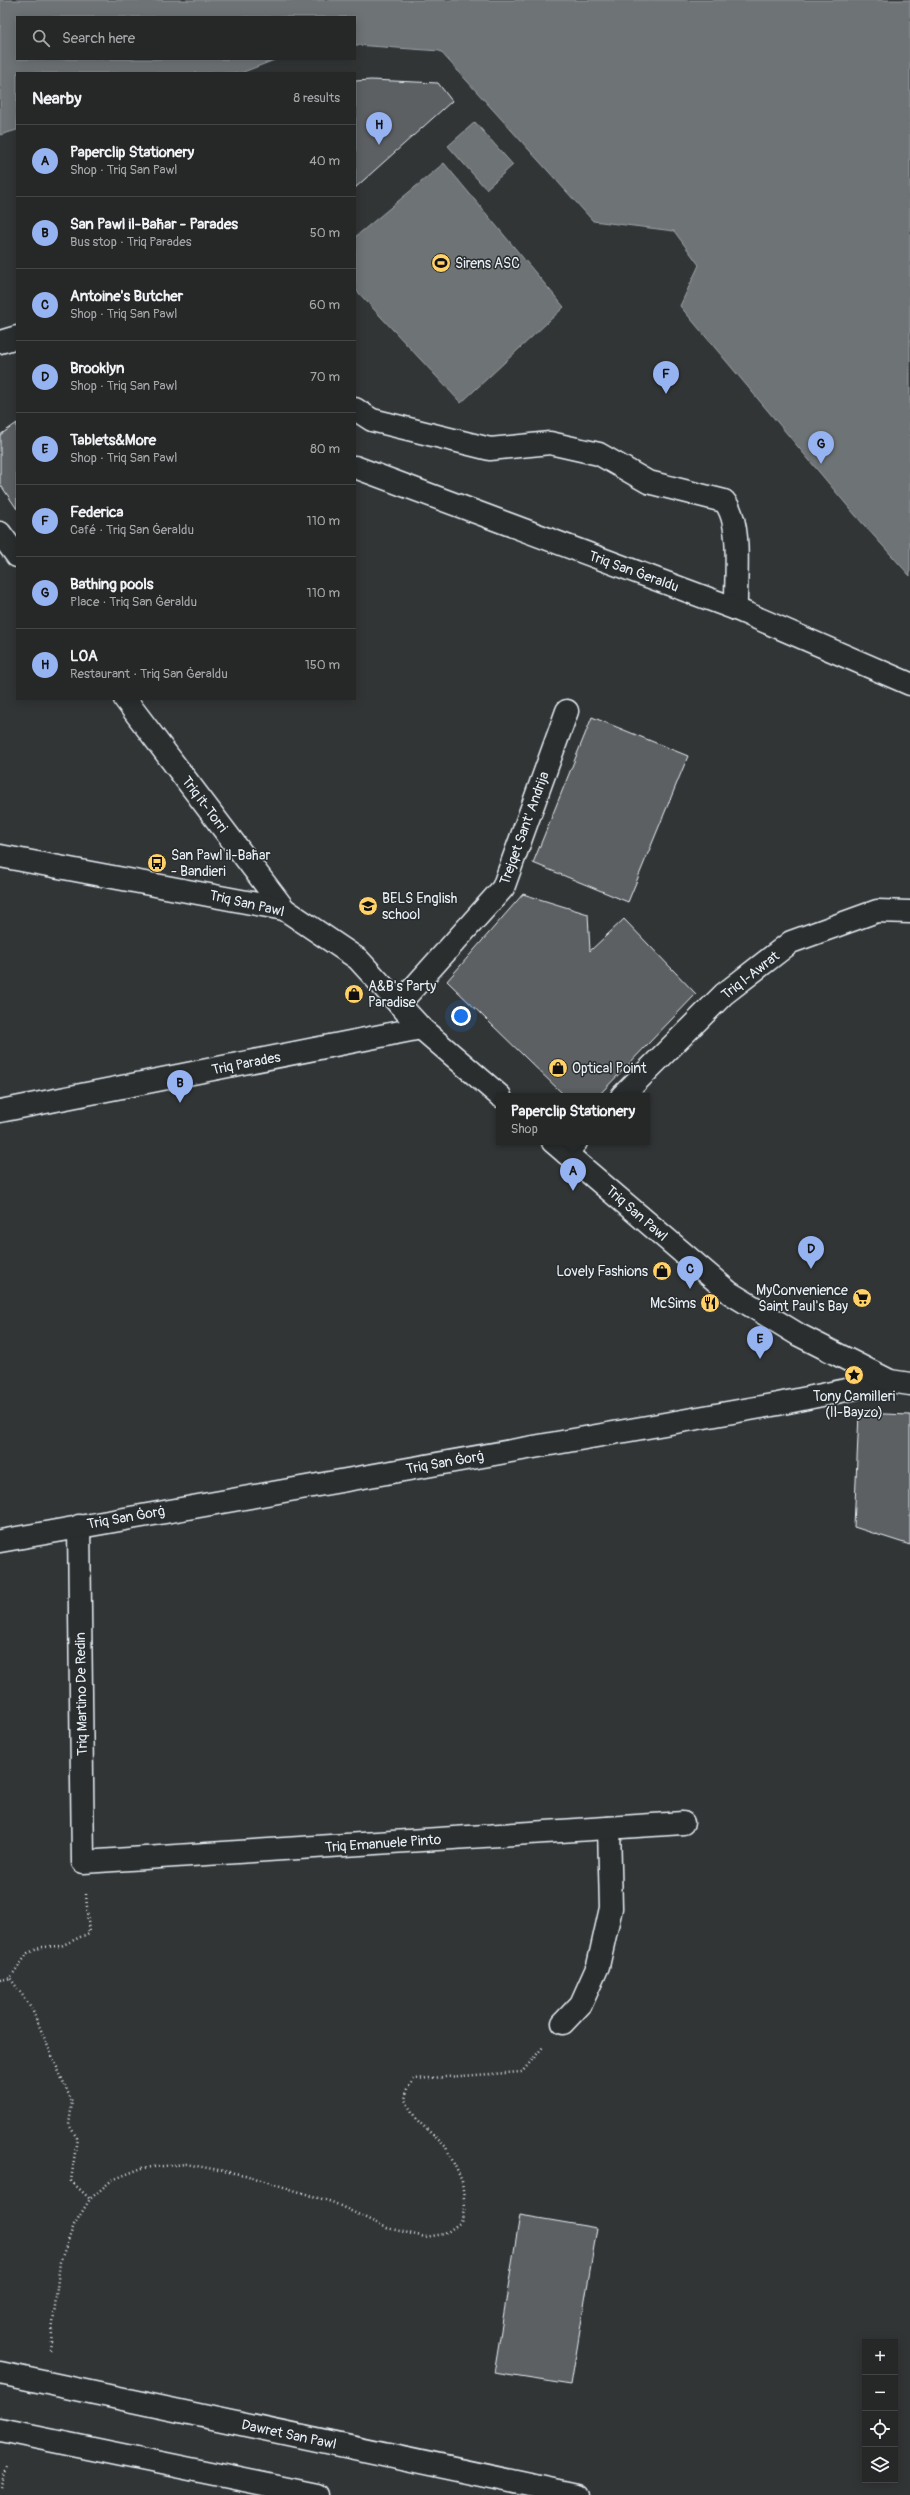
<!DOCTYPE html>
<html lang="en">
<head>
<meta charset="utf-8">
<style>
	:root { --surface:#262828; --page:#2e3030; --text:#f1f3f6; --muted:#a4a6a8; --line:#424445; --accent:#95b2f1 }
	body { margin:0; font-family:Pangolin,sans-serif; background:var(--page); color:var(--text) }
	.controls { position:absolute; right:12px; bottom:12px; display:grid; overflow:hidden; border-radius:0px; box-shadow:0 2px 10px #0003 }
	.controls button { width:36px; height:36px; display:grid; place-items:center; padding:0; border:0; border-bottom:1px solid var(--line); background:var(--surface); color:var(--text); font:20px sans-serif }
	.you { position:absolute; left:461px; top:1016px; width:14px; height:14px; margin:-10px; border:3px solid #fff; border-radius:50%; background:#1a73e8; box-shadow:0 0 0 6px #1a73e833 }
	.badge { display:grid; place-items:center; width:26px; height:26px; border-radius:50%; background:var(--accent); color:#111; font-size:13px; font-weight:700 }
	.pin { position:absolute; translate:-50% -33px; filter:drop-shadow(0 1px 2px #0008) }
	.pin::after { content:''; position:absolute; top:21px; width:14px; height:12px; background:inherit; clip-path:polygon(0 0,100% 0,50% 100%) }
	.popup { position:absolute; left:496px; top:1093px; width:154px; height:52px; box-sizing:border-box; display:grid; place-content:center; border-radius:0px; background:var(--surface); filter:drop-shadow(0 1px 3px #0005); font-size:13px; white-space:nowrap; color:var(--muted) }
	.popup b { font-size:15px; color:var(--text) }
	.popup::after { content:''; position:absolute; left:50%; top:100%; margin-left:-8px; border:8px solid transparent; border-top-color:var(--surface) }
	.list { margin:0; padding:0; list-style:none }
	h2 { display:flex; justify-content:space-between; align-items:center; height:52px; margin:0; padding:0 16px; font-size:17px }
	h2 small { font-size:13px; font-weight:400; color:var(--muted) }
	.list li { display:grid; grid-template-columns:26px 1fr auto; gap:12px; align-items:center; box-sizing:border-box; height:72px; padding:0 16px; border-top:1px solid var(--line) }
	.list b { display:block; font-size:15px; white-space:nowrap }
	.list p { margin:0; font-size:13px; white-space:nowrap; color:var(--muted) }
	.list em { font-size:13px; font-style:normal; color:var(--muted) }
	.icon { flex:none; width:22px; height:22px; fill:none; stroke:currentColor; stroke-width:2; stroke-linecap:round; stroke-linejoin:round }
	.map { position:relative; flex:none; width:910px; height:2495px; overflow:hidden }
	.search { position:absolute; background:var(--surface); box-shadow:0 2px 10px #0003; left:16px; top:16px; width:340px; height:44px; display:flex; align-items:center; gap:10px; box-sizing:border-box; padding:0 14px; border-radius:0px; color:var(--muted); font-size:15px }
	.panel { position:absolute; background:var(--surface); box-shadow:0 2px 10px #0003; left:16px; top:72px; width:340px; height:628px; border-radius:0px }
	.map>svg:first-child { display:block }
</style>
</head>
<body>
<div class="map">
<svg width="910" height="2495" viewBox="0 0 910 2495">
	<rect width="100%" height="100%" fill="#323536"/>
	<filter id="ink" filterUnits="userSpaceOnUse"><feTurbulence type="fractalNoise" baseFrequency=".025" numOctaves="2"/><feDisplacementMap in="SourceGraphic" scale="8" xChannelSelector="R" yChannelSelector="G"/><feConvolveMatrix kernelMatrix="1 2 1 2 8 2 1 2 1" color-interpolation-filters="sRGB"/></filter>
	<g filter="url(#ink)">
		<!-- water -->
		<g fill="#6e7376" stroke="#9fa5aa">
			<polygon points="0,0 910,0 910,576 856,516 680,306 699,265 674,231 593,221 440,51 355,45 355,17 17,17 17,59 277,59 241,73 17,73 17,130 0,135"/>
			<polygon points="475,122 513,165 486,189 448,146"/>
			<polygon points="444,163 564,307 461,403 355,289 355,237"/>
		</g>
		<!-- building -->
		<g fill="#5c6063" stroke="#e8f1f8">
			<polygon points="371,80 438,83 452,101 355,188 355,81"/>
			<polygon points="17,423 17,509 0,484 0,435"/>
			<polygon points="592,717 688,756 628,902 533,863"/>
			<polygon points="523,894 588,914 590,951 624,919 696,994 598,1096 565,1096 447,981"/>
			<polygon points="859,1413 910,1415 910,1545 854,1527"/>
			<polygon points="520,2215 597,2228 571,2385 494,2373"/>
		</g>
		<g fill="none" stroke-linecap="round" stroke-linejoin="round">
			<defs>
				<g id="service">
					<path d="M355,409L372,420L490,449L550,443L599,454L648,482L724,501C743,522 735,580 736,609"/>
					<polyline points="563,2023 581,2004 598,1966 611,1908 609,1828"/>
				</g>
				<g id="minor">
					<polyline points="0,342 17,337"/>
					<polyline points="355,467 736,609 910,684"/>
					<polyline points="0,533 17,556"/>
					<polyline points="125,699 284,909"/>
					<polyline points="399,1004 503,888 567,711"/>
					<polyline points="622,1096 724,994 791,942 877,911 910,912"/>
					<polyline points="566,1153 576,1142"/>
					<polyline points="79,1526 83,1862 683,1823"/>
					<polyline points="0,1541 778,1404 890,1381"/>
				</g>
				<g id="tertiary">
					<polyline points="0,856 284,909 358,959 421,1028 500,1096"/>
					<polyline points="0,1111 421,1028"/>
					<polyline points="553,1142 730,1293 799,1335 890,1381 910,1384"/>
				</g>
				<g id="trunk">
					<polyline points="0,2373 577,2495"/>
					<polyline points="0,2430 317,2495"/>
				</g>
			</defs>
			<!-- service casing -->
			<use href="#service" stroke="#e8f1f8" stroke-width="25"/>
			<!-- minor casing -->
			<use href="#minor" stroke="#e8f1f8" stroke-width="25"/>
			<!-- tertiary casing -->
			<use href="#tertiary" stroke="#e8f1f8" stroke-width="25"/>
			<!-- trunk casing -->
			<use href="#trunk" stroke="#e8f1f8" stroke-width="25"/>
			<!-- path -->
			<g stroke="#e8f1f8" stroke-width="2.5" stroke-dasharray="1 3" stroke-linecap="butt">
				<polyline points="86,1894 89,1933 61,1946 42,1947 28,1953 10,1978 31,2007 72,2102 69,2125 77,2138 71,2181 90,2199"/>
				<polyline points="0,1980 10,1978"/>
				<polyline points="50,2350 60,2262 74,2225 90,2199 112,2180 142,2168 186,2164 245,2175 332,2202 387,2228 425,2237 445,2234 461,2222 465,2207 462,2181 446,2147 416,2119 405,2100 407,2089 414,2079 522,2072 543,2047"/>
				<polyline points="0,2487 8,2465"/>
			</g>
			<!-- service -->
			<use href="#service" stroke="#2a2d2e" stroke-width="22"/>
			<!-- minor -->
			<use href="#minor" stroke="#2a2d2e" stroke-width="22"/>
			<!-- tertiary -->
			<use href="#tertiary" stroke="#2a2d2e" stroke-width="22"/>
			<!-- trunk -->
			<use href="#trunk" stroke="#2a2d2e" stroke-width="22"/>
		</g>
	</g>
	<!-- icons -->
	<defs>
		<symbol id="stadium-disc" viewBox="-11 -11 22 22"><circle r="9.5" fill="#ffd166" stroke="#2a2d2e"/><path d="M0-5a6.5 5 0 1 0 0 10a6.5 5 0 1 0 0-10ZM-3.5-1.8h7v3.6h-7Z" fill="#111"/></symbol>
		<symbol id="bus-disc" viewBox="-11 -11 22 22"><circle r="9.5" fill="#ffd166" stroke="#2a2d2e"/><path d="M-5-6H5V4H4V6H2V4H-2V6H-4V4H-5ZM-3.5-4V0h7V-4ZM-3.5 1.2v1.5H-2V1.2ZM2 1.2v1.5H3.5V1.2Z" fill="#111"/></symbol>
		<symbol id="school-disc" viewBox="-11 -11 22 22"><circle r="9.5" fill="#ffd166" stroke="#2a2d2e"/><path d="M0-5L7-2L0 1L-7-2ZM-4 1L0 2.5L4 1V4Q0 6-4 4Z" fill="#111"/></symbol>
		<symbol id="shop-disc" viewBox="-11 -11 22 22"><circle r="9.5" fill="#ffd166" stroke="#2a2d2e"/><path d="M-5-2.5h2.3a2.7 3.5 0 0 1 5.4 0H5L5.5 6h-11ZM-1.5-2.5h3a1.5 2.3 0 0 0-3 0Z" fill="#111"/></symbol>
		<symbol id="supermarket-disc" viewBox="-11 -11 22 22"><circle r="9.5" fill="#ffd166" stroke="#2a2d2e"/><path d="M-6-5.5h2.5l.6 2H6L4.5 2H-2.5L-4.4-4H-6ZM-1.5 3.2a1.3 1.3 0 1 0 .1 0ZM3 3.2a1.3 1.3 0 1 0 .1 0Z" fill="#111"/></symbol>
		<symbol id="restaurant-disc" viewBox="-11 -11 22 22"><circle r="9.5" fill="#ffd166" stroke="#2a2d2e"/><path d="M-5-6h1v4h1v-4h1v4h1v-4h1v5L-1.5 .5V6h-2V.5L-5-1ZM5-6V6H3V1.5H1.5Q1.5-4 5-6Z" fill="#111"/></symbol>
		<symbol id="sight-disc" viewBox="-11 -11 22 22"><circle r="9.5" fill="#ffd166" stroke="#2a2d2e"/><path d="M0-6L1.8-2.2L6-1.7L2.9 1.2L3.7 5.4L0 3.3L-3.7 5.4L-2.9 1.2L-6-1.7L-1.8-2.2Z" fill="#111"/></symbol>
	</defs>
	<g fill-rule="evenodd">
		<use href="#stadium-disc" x="430" y="252" width="22" height="22"/>
		<use href="#bus-disc" x="146" y="852" width="22" height="22"/>
		<use href="#school-disc" x="357" y="895" width="22" height="22"/>
		<use href="#shop-disc" x="343" y="983" width="22" height="22"/>
		<use href="#shop-disc" x="547" y="1057" width="22" height="22"/>
		<use href="#shop-disc" x="651" y="1260" width="22" height="22"/>
		<use href="#supermarket-disc" x="851" y="1287" width="22" height="22"/>
		<use href="#restaurant-disc" x="699" y="1292" width="22" height="22"/>
		<use href="#sight-disc" x="843" y="1364" width="22" height="22"/>
	</g>
	<g text-anchor="middle" stroke-width="3" stroke-linejoin="round" paint-order="stroke">
		<!-- poi labels -->
		<g font-size="14" fill="#e8f1f8" stroke="#2a2d2e" text-anchor="start">
			<text x="455" y="268">Sirens ASC</text>
			<text x="171" y="860">San Pawl il-Baħar<tspan x="171" dy="16">- Bandieri</tspan></text>
			<text x="382" y="903">BELS English<tspan x="382" dy="16">school</tspan></text>
			<text x="368" y="991">A&amp;B's Party<tspan x="368" dy="16">Paradise</tspan></text>
			<text x="572" y="1073">Optical Point</text>
			<text x="648" y="1276" text-anchor="end">Lovely Fashions</text>
			<text x="848" y="1295" text-anchor="end">MyConvenience<tspan x="848" dy="16">Saint Paul's Bay</tspan></text>
			<text x="696" y="1308" text-anchor="end">McSims</text>
			<text x="854" y="1401" text-anchor="middle">Tony Camilleri<tspan x="854" dy="16">(Il-Bayzo)</tspan></text>
		</g>
		<!-- street labels -->
		<g font-size="14" fill="#e8f1f8" stroke="#2a2d2e">
			<text transform="translate(634 571) rotate(20)" y="5">Triq San Ġeraldu</text>
			<text transform="translate(205 804) rotate(53)" y="5">Triq it-Torri</text>
			<text transform="translate(524 828) rotate(-70)" y="5">Trejqet Sant' Andrija</text>
			<text transform="translate(247 903) rotate(13)" y="5">Triq San Pawl</text>
			<text transform="translate(750 975) rotate(-38)" y="5">Triq l-Awrat</text>
			<text transform="translate(246 1063) rotate(-11)" y="5">Triq Parades</text>
			<text transform="translate(637 1213) rotate(41)" y="5">Triq San Pawl</text>
			<text transform="translate(445 1462) rotate(-10)" y="5">Triq San Ġorġ</text>
			<text transform="translate(126 1517) rotate(-10)" y="5">Triq San Ġorġ</text>
			<text transform="translate(81 1694) rotate(-91)" y="5">Triq Martino De Redin</text>
			<text transform="translate(383 1843) rotate(-4)" y="5">Triq Emanuele Pinto</text>
			<text transform="translate(289 2434) rotate(12)" y="5">Dawret San Pawl</text>
		</g>
	</g>
</svg>
<div class="controls">
<button>+</button>
<button>−</button>
<button><svg class="icon" aria-label="locate" viewBox="0 0 24 24"><circle cx="12" cy="12" r="6"/><path d="M12 2v4M12 18v4M2 12h4M18 12h4"/></svg></button>
<button><svg class="icon" aria-label="layers" viewBox="0 0 24 24"><path d="M12 4l9 5-9 5-9-5zM3 14l9 5 9-5"/></svg></button>
</div>
<div class="you"></div>
<div class="pin badge" style="left:573px;top:1191px">A</div>
<div class="popup"><b>Paperclip Stationery</b>Shop</div>
<div class="pin badge" style="left:180px;top:1103px">B</div>
<div class="pin badge" style="left:690px;top:1289px">C</div>
<div class="pin badge" style="left:811px;top:1269px">D</div>
<div class="pin badge" style="left:760px;top:1359px">E</div>
<div class="pin badge" style="left:666px;top:394px">F</div>
<div class="pin badge" style="left:821px;top:464px">G</div>
<div class="pin badge" style="left:379px;top:145px">H</div>
<div class="search"><svg class="icon" aria-label="search" viewBox="0 0 24 24"><circle cx="10" cy="10" r="6"/><path d="M15 15l6 6"/></svg>Search here</div>
<section class="panel">
<h2>Nearby<small>8 results</small></h2>
<ul class="list">
<li><span class="badge">A</span><div><b>Paperclip Stationery</b><p>Shop · Triq San Pawl</p></div><em>40 m</em></li>
<li><span class="badge">B</span><div><b>San Pawl il-Baħar - Parades</b><p>Bus stop · Triq Parades</p></div><em>50 m</em></li>
<li><span class="badge">C</span><div><b>Antoine's Butcher</b><p>Shop · Triq San Pawl</p></div><em>60 m</em></li>
<li><span class="badge">D</span><div><b>Brooklyn</b><p>Shop · Triq San Pawl</p></div><em>70 m</em></li>
<li><span class="badge">E</span><div><b>Tablets&amp;More</b><p>Shop · Triq San Pawl</p></div><em>80 m</em></li>
<li><span class="badge">F</span><div><b>Federica</b><p>Café · Triq San Ġeraldu</p></div><em>110 m</em></li>
<li><span class="badge">G</span><div><b>Bathing pools</b><p>Place · Triq San Ġeraldu</p></div><em>110 m</em></li>
<li><span class="badge">H</span><div><b>LOA</b><p>Restaurant · Triq San Ġeraldu</p></div><em>150 m</em></li>
</ul>
</section>
</div>
</body>
</html>
